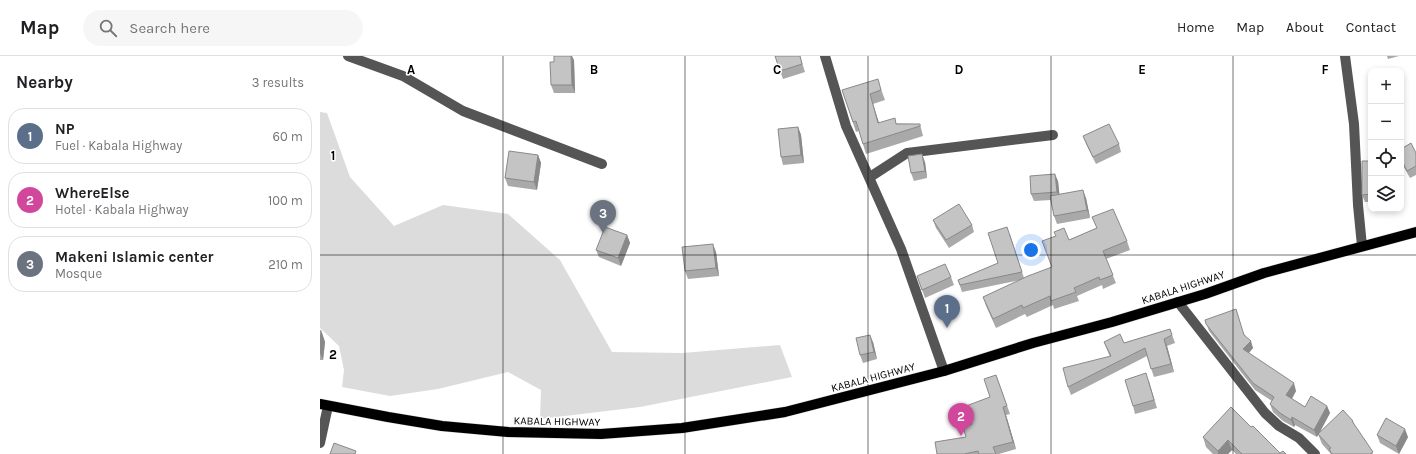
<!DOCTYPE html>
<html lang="en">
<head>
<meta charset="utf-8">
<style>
	:root { --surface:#fff; --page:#f6f6f6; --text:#202124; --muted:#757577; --line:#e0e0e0; --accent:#b45309 }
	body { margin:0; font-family:Karla,sans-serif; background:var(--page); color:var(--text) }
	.controls { position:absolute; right:12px; top:12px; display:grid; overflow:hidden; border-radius:8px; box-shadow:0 2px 6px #0003 }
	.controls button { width:36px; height:36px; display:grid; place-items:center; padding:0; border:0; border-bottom:1px solid var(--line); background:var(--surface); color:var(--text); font:20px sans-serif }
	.you { position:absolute; left:711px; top:194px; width:14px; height:14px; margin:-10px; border:3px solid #fff; border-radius:50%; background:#1a73e8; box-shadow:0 0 0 6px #1a73e833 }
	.badge { display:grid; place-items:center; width:26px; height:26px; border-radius:50%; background:var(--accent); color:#fff; font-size:13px; font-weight:700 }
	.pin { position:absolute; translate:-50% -33px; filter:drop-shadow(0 1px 2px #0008) }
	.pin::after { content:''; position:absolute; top:21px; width:14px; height:12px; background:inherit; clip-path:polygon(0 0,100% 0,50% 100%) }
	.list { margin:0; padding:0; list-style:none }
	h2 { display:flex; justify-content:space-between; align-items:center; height:52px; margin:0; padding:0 16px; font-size:17px }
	h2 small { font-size:13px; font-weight:400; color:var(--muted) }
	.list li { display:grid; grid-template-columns:26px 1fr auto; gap:12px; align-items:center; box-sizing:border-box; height:56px; margin:0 8px 8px; padding:0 8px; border:1px solid var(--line); border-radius:16px }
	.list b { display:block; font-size:15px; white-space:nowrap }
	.list p { margin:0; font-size:13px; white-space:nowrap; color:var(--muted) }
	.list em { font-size:13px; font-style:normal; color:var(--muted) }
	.icon { flex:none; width:22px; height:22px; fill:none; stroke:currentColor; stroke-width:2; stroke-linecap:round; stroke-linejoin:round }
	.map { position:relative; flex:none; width:1096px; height:398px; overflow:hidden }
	header { display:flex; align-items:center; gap:24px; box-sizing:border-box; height:56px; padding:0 20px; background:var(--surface); border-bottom:1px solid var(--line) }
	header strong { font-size:19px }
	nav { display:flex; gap:22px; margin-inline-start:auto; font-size:14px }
	.search { width:280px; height:36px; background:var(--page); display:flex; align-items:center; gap:10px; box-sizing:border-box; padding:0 14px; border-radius:22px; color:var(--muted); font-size:15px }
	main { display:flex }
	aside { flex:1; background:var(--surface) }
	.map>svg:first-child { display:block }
</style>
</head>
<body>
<header>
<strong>Map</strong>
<div class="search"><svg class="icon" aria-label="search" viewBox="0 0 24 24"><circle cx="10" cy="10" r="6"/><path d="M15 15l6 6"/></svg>Search here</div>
<nav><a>Home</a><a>Map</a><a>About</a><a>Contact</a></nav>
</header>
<main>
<aside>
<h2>Nearby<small>3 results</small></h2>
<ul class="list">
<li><span class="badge" style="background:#5c6f8a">1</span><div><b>NP</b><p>Fuel · Kabala Highway</p></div><em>60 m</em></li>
<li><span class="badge" style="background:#d1479c">2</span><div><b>WhereElse</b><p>Hotel · Kabala Highway</p></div><em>100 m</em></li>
<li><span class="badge" style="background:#6b7280">3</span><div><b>Makeni Islamic center</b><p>Mosque</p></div><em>210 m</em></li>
</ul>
</aside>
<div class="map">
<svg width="1096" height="398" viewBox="0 0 1096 398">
	<rect width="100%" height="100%" fill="#fff"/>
	<!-- green -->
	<polygon fill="#dcdcdc" points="0,56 7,57 30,121 74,170 123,149 188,158 240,204 292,296 362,297 460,289 472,321 320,351 220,363 221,334 188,316 118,333 70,340 22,331 24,314 19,290 0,272"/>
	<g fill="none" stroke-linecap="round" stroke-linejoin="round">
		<defs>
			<polyline id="major" points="0,348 68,361 122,370 188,376 281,378 362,372 465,356 624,315 713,287 792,266 885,238 944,217 1096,176"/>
		</defs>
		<!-- major casing -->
		<use href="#major" stroke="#dbdbdb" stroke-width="11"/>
		<!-- minor -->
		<g stroke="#555" stroke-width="10">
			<polyline points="28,0 83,20 143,55 282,108"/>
			<polyline points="505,0 526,70 581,193 624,315"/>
			<polyline points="1025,0 1034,68 1038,149 1042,190"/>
			<polyline points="550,121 587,97 733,79"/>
			<polyline points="858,246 945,357 959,370 979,382 995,398"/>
			<polyline points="0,387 8,350"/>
		</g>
		<!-- major -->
		<use href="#major" stroke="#000" stroke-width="10"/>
	</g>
	<!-- wall -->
	<g fill="#a9a9a9">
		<polygon points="480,0 485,16 463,23 460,15"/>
		<polygon points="1067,0 1079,0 1068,3"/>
		<polygon points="254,4 255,37 234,37 231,29"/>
		<polygon points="561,33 565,44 553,48 559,67 600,68 603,80 546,98 539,75 536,76 522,34"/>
		<polygon points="478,71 481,79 484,107 463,109 461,101"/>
		<polygon points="763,80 799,88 801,96 776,108 766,88"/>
		<polygon points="1081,93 1096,97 1096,119 1090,122 1081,106"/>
		<polygon points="218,99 221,107 217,134 188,130 185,122"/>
		<polygon points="1051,105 1051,146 1045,146 1042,139"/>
		<polygon points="605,106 607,122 594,125 591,117"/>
		<polygon points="738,125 739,138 766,142 770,162 737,168 734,160 731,144 714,145 711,138"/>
		<polygon points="772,161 807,185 810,194 786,203 796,227 783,233 782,229 757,240 759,245 734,253 733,249 707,261 705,258 676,272 666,250 663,241 700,224 642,236 638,224 678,207 690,178 704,222 732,212 749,184 777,172"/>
		<polygon points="613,164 652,169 654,176 629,192 616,172"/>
		<polygon points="307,179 310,187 301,210 279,201 276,194"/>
		<polygon points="396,196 399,220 368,223 365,215"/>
		<polygon points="597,220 631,221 634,229 605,242"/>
		<polygon points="885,264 925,279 933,292 929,297 976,335 972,343 985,351 1007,350 1010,357 999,378 1033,365 1034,369 1053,398 1011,398 1002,388 998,378 997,381 975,369 974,371 963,365 953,356 950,348 952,345 935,334 889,275"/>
		<polygon points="850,273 855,287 847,290 854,316 834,321 827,300 751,339 748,331 790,301 784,286 804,287"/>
		<polygon points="0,274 1,274 5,286 3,304 0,304"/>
		<polygon points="553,286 557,303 543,307 540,299"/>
		<polygon points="676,319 690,358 686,359 696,393 679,398 617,398 646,381 652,368 670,341"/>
		<polygon points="829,325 837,352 815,358 813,350"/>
		<polygon points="931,371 960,397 966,398 916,398 912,394 908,398 893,398 886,391 883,381"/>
		<polygon points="1057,379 1088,381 1079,398 1060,387"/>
	</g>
	<!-- shaded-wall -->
	<g fill="#898989">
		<polygon points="251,0 252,0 254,4 255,37 252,29"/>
		<polygon points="550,38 553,48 562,77 558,67"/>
		<polygon points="478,71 481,79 484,107 481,99"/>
		<polygon points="602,98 605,106 607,122 605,115"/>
		<polygon points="218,99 221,107 217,134 214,126"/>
		<polygon points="735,118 738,125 740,143 737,136"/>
		<polygon points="763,134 766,142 770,162 767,154"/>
		<polygon points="307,179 310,187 301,210 298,202"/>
		<polygon points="393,188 396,196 399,220 396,212"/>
		<polygon points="1,274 5,286 3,304 0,297 0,280"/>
		<polygon points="550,279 553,286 557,303 554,296"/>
		<polygon points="844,283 847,290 854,316 851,308"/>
		<polygon points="931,285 933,292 925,301 923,293"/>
		<polygon points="974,327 976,335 969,347 966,339"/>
		<polygon points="1007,350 1010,357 997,381 994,374"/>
		<polygon points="683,351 686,359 696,393 693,386"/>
		<polygon points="972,361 975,369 974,371 971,364"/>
		<polygon points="1085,373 1088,381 1079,398 1076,390"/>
		<polygon points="908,384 912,394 908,398 898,398 898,395"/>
	</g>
	<!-- building -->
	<g fill="#c4c4c4" stroke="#898989">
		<polygon points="234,0 251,0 252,29 231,29 230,6 234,6"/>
		<polygon points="455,0 480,0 482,8 460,15"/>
		<polygon points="558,23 561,34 550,38 558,67 575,62 576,68 600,68 600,70 543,88 536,65 533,66 522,34"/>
		<polygon points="789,68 799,88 773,101 763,80"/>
		<polygon points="478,71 481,99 461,101 458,73"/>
		<polygon points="1091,87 1096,97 1096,110 1087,115 1081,103 1081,93"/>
		<polygon points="189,95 218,99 214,126 185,122"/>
		<polygon points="602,98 605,115 591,117 588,100"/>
		<polygon points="1042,105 1051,105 1051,138 1042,139"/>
		<polygon points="735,118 737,136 711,138 710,120"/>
		<polygon points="763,134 767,154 734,160 730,140"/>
		<polygon points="639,148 652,169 626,184 613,164"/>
		<polygon points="793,153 807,185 783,195 793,219 780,224 779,221 754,232 756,236 731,245 730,240 703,252 702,249 673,263 663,241 708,220 732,211 722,185 736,180 734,176 744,172 749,184 777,172 772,161"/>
		<polygon points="285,171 307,179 298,202 276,194"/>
		<polygon points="687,171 702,216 640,229 638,224 678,207 668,177"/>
		<polygon points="393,188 396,212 365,215 362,191"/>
		<polygon points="625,208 631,221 602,234 597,220"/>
		<polygon points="916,253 924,279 931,285 923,293 974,327 966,339 985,351 991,340 1007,350 994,374 972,361 971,364 960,357 950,348 954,341 933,327 886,268 885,264"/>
		<polygon points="850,273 852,279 844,283 851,308 831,313 825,292 748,331 743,312 791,300 784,286 800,278 804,287"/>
		<polygon points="550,279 554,296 540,299 536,282"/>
		<polygon points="826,317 834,344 813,350 805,324"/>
		<polygon points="676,319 687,350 683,351 693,386 673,391 676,398 659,398 658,395 644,398 617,398 615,386 646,381 643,371 652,368 646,350 670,341 664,323"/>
		<polygon points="911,351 931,371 933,370 960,397 963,395 966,398 922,398 908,384 898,395 883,381"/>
		<polygon points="1023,354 1033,365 1032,365 1053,396 1050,398 1012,398 1009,393 1011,392 998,378"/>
		<polygon points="1066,362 1085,373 1076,390 1057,379"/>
		<polygon points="14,387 36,395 35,398 10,398"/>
	</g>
	<!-- grid -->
	<path fill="none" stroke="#000" stroke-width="1" stroke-opacity="0.55" d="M183,0V398M365,0V398M548,0V398M731,0V398M913,0V398M0,199H1096"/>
	<g text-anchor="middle" stroke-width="3" stroke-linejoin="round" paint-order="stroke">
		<!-- street labels -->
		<g font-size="11" fill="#000" stroke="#fff">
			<text transform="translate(863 231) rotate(-18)" y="4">KABALA HIGHWAY</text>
			<text transform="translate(553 321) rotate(-15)" y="4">KABALA HIGHWAY</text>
			<text transform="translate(237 365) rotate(1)" y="4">KABALA HIGHWAY</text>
		</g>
	</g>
	<g font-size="13" text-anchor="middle" font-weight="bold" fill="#000" stroke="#fff" stroke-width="3" stroke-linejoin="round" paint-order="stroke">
		<text x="91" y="18">A</text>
		<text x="274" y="18">B</text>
		<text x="457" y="18">C</text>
		<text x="639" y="18">D</text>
		<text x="822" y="18">E</text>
		<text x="1005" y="18">F</text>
		<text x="13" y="104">1</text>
		<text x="13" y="303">2</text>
	</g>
</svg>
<div class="controls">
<button>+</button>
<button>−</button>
<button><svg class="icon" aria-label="locate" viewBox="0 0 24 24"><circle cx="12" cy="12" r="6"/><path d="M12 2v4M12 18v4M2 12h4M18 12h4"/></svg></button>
<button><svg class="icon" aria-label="layers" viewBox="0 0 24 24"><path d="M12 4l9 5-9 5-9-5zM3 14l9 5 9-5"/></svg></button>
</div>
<div class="you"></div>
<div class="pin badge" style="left:627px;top:272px;background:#5c6f8a">1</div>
<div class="pin badge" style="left:641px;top:380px;background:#d1479c">2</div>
<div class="pin badge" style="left:283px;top:177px;background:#6b7280">3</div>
</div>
</main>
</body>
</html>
